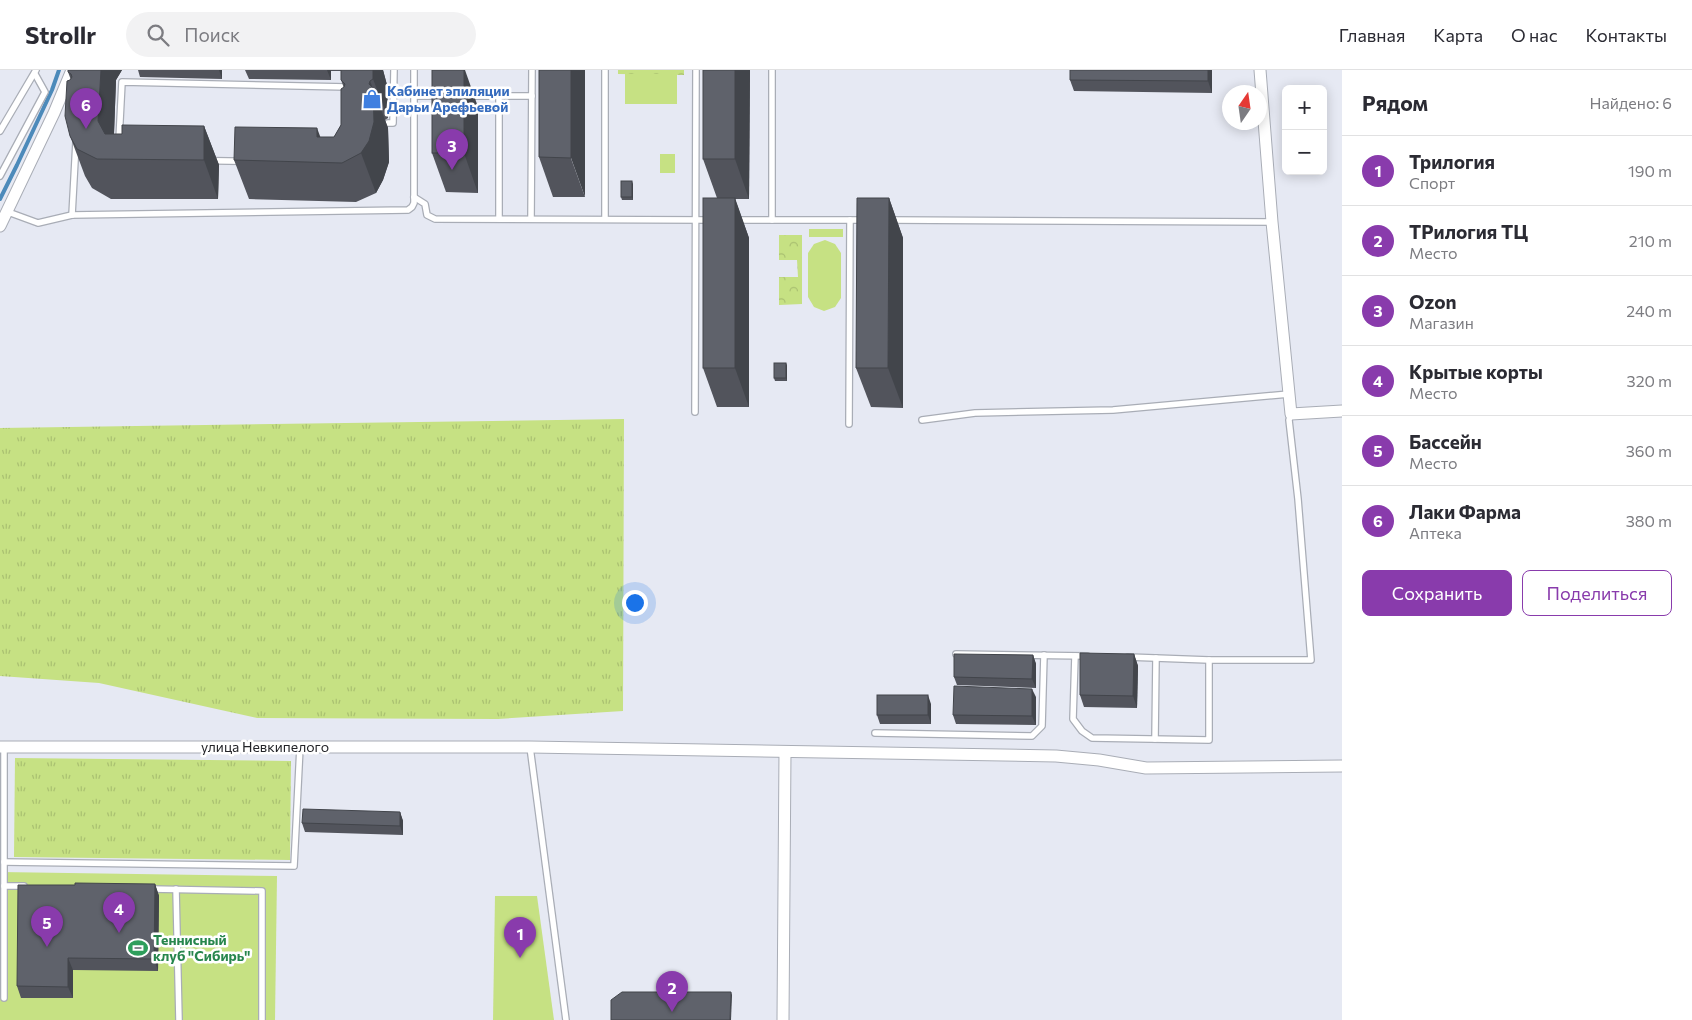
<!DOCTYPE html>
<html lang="ru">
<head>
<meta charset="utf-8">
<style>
	:root { --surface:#fff; --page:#f2f2f3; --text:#2b2b33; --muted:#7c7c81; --line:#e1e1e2; --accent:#893bac }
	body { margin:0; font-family:Commissioner,sans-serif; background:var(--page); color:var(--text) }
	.controls { position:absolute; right:15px; top:15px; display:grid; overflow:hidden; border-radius:8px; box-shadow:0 2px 12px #0003 }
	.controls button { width:45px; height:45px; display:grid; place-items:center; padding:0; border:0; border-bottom:1px solid var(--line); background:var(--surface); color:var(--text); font:25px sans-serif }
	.compass { position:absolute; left:1222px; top:15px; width:45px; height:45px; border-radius:50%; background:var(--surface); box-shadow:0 2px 12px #0003; rotate:13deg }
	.you { position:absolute; left:634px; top:532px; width:18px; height:18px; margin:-12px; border:4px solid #fff; border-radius:50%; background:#1a73e8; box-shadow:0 0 0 8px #1a73e833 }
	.badge { display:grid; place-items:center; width:32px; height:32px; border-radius:50%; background:var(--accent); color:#fff; font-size:16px; font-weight:700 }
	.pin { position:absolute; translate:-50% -41px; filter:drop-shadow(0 1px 2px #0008) }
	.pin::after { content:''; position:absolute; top:26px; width:18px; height:15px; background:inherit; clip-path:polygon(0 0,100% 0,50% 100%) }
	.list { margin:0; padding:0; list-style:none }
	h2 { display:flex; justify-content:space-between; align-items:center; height:65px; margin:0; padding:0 20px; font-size:21px }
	h2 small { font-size:16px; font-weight:400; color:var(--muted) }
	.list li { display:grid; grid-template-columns:32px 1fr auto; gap:15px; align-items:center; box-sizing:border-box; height:70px; padding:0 20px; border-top:1px solid var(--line) }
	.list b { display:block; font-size:19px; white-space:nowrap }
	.list p { margin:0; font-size:16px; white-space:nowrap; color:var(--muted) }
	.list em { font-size:16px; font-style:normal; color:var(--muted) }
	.actions { display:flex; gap:10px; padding:15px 20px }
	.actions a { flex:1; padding:11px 0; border:1px solid var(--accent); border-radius:8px; text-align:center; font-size:18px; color:var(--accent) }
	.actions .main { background:var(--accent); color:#fff }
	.icon { flex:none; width:28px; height:28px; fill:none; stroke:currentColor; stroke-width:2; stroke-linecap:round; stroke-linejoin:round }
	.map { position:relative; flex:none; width:1342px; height:950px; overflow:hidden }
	header { display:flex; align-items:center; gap:30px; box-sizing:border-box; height:70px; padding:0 25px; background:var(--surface); border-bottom:1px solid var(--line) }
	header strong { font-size:24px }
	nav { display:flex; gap:28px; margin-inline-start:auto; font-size:18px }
	.search { width:350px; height:45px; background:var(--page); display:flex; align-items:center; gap:12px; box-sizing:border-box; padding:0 18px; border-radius:28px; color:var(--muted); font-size:19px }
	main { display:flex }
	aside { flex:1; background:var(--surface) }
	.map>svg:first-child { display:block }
</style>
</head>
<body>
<header>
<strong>Strollr</strong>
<div class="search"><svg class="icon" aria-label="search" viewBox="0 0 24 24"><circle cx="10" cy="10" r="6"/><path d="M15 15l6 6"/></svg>Поиск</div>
<nav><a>Главная</a><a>Карта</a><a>О нас</a><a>Контакты</a></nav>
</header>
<main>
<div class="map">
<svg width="1342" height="950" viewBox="0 0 1342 950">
	<defs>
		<pattern id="grass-tufts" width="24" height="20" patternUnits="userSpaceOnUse" patternTransform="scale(1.25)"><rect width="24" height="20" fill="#c6e183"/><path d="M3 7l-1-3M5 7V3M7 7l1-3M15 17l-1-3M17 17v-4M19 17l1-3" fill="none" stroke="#aac171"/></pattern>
		<pattern id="park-crowns" width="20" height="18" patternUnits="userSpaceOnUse" patternTransform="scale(1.25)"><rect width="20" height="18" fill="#c6e183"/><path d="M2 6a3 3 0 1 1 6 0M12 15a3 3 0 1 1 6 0" fill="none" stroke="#aac171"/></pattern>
	</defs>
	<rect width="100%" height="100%" fill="#e6e9f3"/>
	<!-- grass -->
	<g fill="url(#grass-tufts)">
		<polygon points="624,349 623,641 498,649 257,648 99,613 0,606 0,358"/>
		<polygon points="15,688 291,691 290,790 14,787"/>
	</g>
	<!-- park -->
	<g fill="url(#park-crowns)">
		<polygon points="618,0 684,0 684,5 618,4"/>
		<polygon points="779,165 802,165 802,234 779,235 779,207 798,207 797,190 779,190"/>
	</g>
	<!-- pitch -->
	<g fill="#c6e183">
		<rect x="625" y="4" width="52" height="30"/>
		<rect x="660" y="84" width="15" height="19"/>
		<rect x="809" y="159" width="34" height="8"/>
		<polygon points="825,170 835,174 841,183 841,228 835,237 824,241 814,237 808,227 808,183 814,174"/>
		<polygon points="0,802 277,806 275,950 0,950"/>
		<polygon points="495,826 537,826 554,950 493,950"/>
	</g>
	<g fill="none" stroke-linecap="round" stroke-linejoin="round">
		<!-- stream -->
		<polyline stroke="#4c8aba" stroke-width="4" points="0,129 17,95 52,20 59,0"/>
		<defs>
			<g id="service">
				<polygon points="122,12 347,17 346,93 118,89"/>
				<polyline points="414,26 439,26"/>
				<polyline points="468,26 532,26"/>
				<polyline points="388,53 393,53 394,0"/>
				<polyline points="0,61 36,0"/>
				<polyline points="0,106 45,22 35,4"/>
				<polyline points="414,127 425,134 427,145 435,149 709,150"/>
				<polyline points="8,142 38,153 72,145 408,140 412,137 414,133 414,0"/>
				<polyline points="72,145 76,72"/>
				<polyline points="499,149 499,26"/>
				<polyline points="531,149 532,0"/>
				<polyline points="605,149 605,0"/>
				<polyline points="736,150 864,150"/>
				<polyline points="772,150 772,0"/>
				<polyline points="891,150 1272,152"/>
				<polyline points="695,342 696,0"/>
				<polyline points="922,350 975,343 1113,340 1289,324"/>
				<polyline points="849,354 850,150"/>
				<polyline points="956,584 1087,586"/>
				<polyline points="1075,586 1073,649 1082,661 1092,668 1209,670 1209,590 1311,590 1298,429 1289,350 1291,344"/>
				<polyline points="1128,587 1209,590"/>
				<polyline points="875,663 1032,666 1042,656 1044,585"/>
				<polyline points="1155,669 1156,588"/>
				<polyline points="530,677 566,950"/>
				<polyline points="4,792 294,796 300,677"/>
				<polyline points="4,816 24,816"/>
				<polyline points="151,819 262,821 262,950"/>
				<polyline points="176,819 179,950"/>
				<polyline points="4,928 4,677"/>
			</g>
			<g id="minor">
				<polyline points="1260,0 1272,152 1291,344 1342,341"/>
				<polyline points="0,156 54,43 72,0"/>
				<polyline points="0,677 530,677 1056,686 1099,690 1146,698 1342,696"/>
				<polyline points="783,950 785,682"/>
			</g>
		</defs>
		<!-- service casing -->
		<use href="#service" stroke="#a9adb6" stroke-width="8"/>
		<!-- minor casing -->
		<use href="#minor" stroke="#a9adb6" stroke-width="13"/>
		<!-- service -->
		<use href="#service" stroke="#fff" stroke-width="5.5"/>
		<!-- minor -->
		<use href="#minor" stroke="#fff" stroke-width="11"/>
	</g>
	<!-- wall -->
	<g fill="#52545c">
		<polygon points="68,0 122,0 116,10 114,64 122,64 204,56 219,95 218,129 111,129 92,118 85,106 70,66 71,10 68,2"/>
		<polygon points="138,0 222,0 222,9 140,7"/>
		<polygon points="245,0 383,0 387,15 388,48 385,50 388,58 389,92 383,110 376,123 356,132 249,129 234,90 321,67 334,67 341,55 344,18 341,10 341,1 331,1 331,10 249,9"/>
		<polygon points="539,0 585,127 553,127 539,87"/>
		<polygon points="703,0 750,0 749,129 735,129 749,168 749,337 717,337 703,298 717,128 703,89"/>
		<polygon points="1070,0 1212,0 1212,23 1074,21 1070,10"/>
		<polygon points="478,37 478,123 446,122 432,83"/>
		<polygon points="633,114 633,130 622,130 621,127"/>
		<polygon points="889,128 903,168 903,338 871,337 856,298"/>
		<polygon points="786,293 787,296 787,311 775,311 774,308"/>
		<polygon points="1134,584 1138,596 1137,638 1084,637 1080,625"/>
		<polygon points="1033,585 1036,594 1036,618 957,615 954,607"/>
		<polygon points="1036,627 1036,655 956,654 953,645"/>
		<polygon points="931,634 931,654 880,654 877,645"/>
		<polygon points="400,742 403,751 403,765 305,762 302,753"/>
		<polygon points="155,814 159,826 158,901 73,900 73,928 21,928 17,916 75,815"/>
	</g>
	<!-- shaded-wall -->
	<g fill="#42454b">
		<polygon points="101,0 122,0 116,10 113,90 98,51"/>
		<polygon points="219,0 222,0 222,9"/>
		<polygon points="327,0 330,0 331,1 331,10"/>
		<polygon points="373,0 383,0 387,15 388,48 373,9"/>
		<polygon points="464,0 465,0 478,37 478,123 464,83"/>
		<polygon points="571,0 585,0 585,127 571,88"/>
		<polygon points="735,0 750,0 749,129 735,89"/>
		<polygon points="1208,0 1212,0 1212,23 1208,11"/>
		<polygon points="370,11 374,21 373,18 388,58 389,92 383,110 376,123 361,83"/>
		<polygon points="204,56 219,95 218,129 204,90"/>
		<polygon points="317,58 330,93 317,67"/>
		<polygon points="632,111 633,114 633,130 632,127"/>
		<polygon points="735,128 749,168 749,337 735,298"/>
		<polygon points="889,128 903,168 903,338 888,298"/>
		<polygon points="786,293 787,296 787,311 786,308"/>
		<polygon points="1134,584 1138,596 1137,638 1133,626"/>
		<polygon points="1033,585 1036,594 1036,618 1032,609"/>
		<polygon points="1032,619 1036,627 1036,655 1032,646"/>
		<polygon points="928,625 931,634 931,654 928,645"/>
		<polygon points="400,742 403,751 403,765 400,756"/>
		<polygon points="155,814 159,826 158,901 154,889"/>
		<polygon points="68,888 73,900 73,928 68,917"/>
		<polygon points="731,922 732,925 731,950 730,950"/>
	</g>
	<!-- building -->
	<g fill="#5f626b" stroke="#42454b">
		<polygon points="68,0 101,0 98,51 105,64 122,64 122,55 204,56 204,90 97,89 77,79 70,66 65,46 67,11 70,10 72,7 71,4 68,2"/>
		<polygon points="341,0 373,0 373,9 370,11 369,14 373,18 374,52 369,71 361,83 342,93 234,90 235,57 317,58 317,67 334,67 341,55 341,19 344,17 345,14 341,10"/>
		<rect x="432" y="0" width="32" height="83"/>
		<polygon points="539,0 571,0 571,88 539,87"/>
		<rect x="703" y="0" width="32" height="89"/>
		<polygon points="1070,0 1208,0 1208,11 1070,10"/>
		<rect x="621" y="111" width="11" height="16"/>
		<rect x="703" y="128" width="32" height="170"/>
		<polygon points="857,128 889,128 888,298 856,298"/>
		<rect x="774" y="293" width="12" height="15"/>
		<polygon points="1080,583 1134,584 1133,626 1080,625"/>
		<polygon points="954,584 1033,585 1032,609 954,607"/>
		<polygon points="954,616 1032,619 1032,646 953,645"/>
		<rect x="877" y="625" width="51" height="20"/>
		<polygon points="303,739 400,742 400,756 302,753"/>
		<polygon points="75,813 155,814 154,889 68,888 68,917 17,916 18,815 75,815"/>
		<polygon points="622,922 731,922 730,950 611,950 611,930"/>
	</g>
	<!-- icons -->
	<defs>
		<symbol id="shop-bare" viewBox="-9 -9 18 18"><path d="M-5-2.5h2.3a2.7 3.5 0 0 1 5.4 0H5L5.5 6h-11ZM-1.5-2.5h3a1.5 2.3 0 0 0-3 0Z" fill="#3f7fe0" stroke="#fff" stroke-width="2.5" paint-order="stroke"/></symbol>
		<symbol id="stadium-bare" viewBox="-9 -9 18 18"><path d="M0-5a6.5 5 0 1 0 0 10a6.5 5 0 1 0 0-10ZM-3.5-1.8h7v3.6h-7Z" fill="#2e9e5b" stroke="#fff" stroke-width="2.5" paint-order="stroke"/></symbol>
	</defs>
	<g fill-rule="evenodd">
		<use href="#shop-bare" x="358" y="15" width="28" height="28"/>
		<use href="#stadium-bare" x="124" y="864" width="28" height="28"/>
	</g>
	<g text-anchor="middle" stroke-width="5" stroke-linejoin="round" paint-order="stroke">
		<!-- shop labels -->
		<g font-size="14" font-weight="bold" fill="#366cbe" stroke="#fff" text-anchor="start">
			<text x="387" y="26">Кабинет эпиляции<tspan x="387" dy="16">Дарьи Арефьевой</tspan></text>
		</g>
		<!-- street labels -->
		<g font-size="14" fill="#232428" stroke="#fff">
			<text x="265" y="682">улица Невкипелого</text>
		</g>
		<!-- leisure labels -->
		<g font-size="14" font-weight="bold" fill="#27864d" stroke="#fff" text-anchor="start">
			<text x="153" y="875">Теннисный<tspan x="153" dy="16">клуб "Сибирь"</tspan></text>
		</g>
	</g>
</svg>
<div class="controls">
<button>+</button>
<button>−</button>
</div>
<svg class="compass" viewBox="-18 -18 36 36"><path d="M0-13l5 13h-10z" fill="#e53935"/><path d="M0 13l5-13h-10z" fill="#7c7c81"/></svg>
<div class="you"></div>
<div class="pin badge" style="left:520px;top:888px">1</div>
<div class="pin badge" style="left:672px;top:942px">2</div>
<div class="pin badge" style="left:452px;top:100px">3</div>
<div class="pin badge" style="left:119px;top:863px">4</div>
<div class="pin badge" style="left:47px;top:877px">5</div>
<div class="pin badge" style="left:86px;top:59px">6</div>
</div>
<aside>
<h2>Рядом<small>Найдено: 6</small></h2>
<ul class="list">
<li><span class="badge">1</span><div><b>Трилогия</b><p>Спорт</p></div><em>190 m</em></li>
<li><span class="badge">2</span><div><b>ТРилогия ТЦ</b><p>Место</p></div><em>210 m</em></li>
<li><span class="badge">3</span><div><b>Ozon</b><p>Магазин</p></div><em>240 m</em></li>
<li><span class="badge">4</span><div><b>Крытые корты</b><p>Место</p></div><em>320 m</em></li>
<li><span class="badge">5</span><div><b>Бассейн</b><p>Место</p></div><em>360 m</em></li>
<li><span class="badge">6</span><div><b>Лаки Фарма</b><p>Аптека</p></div><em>380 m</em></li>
</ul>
<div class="actions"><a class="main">Сохранить</a><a>Поделиться</a></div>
</aside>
</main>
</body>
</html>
